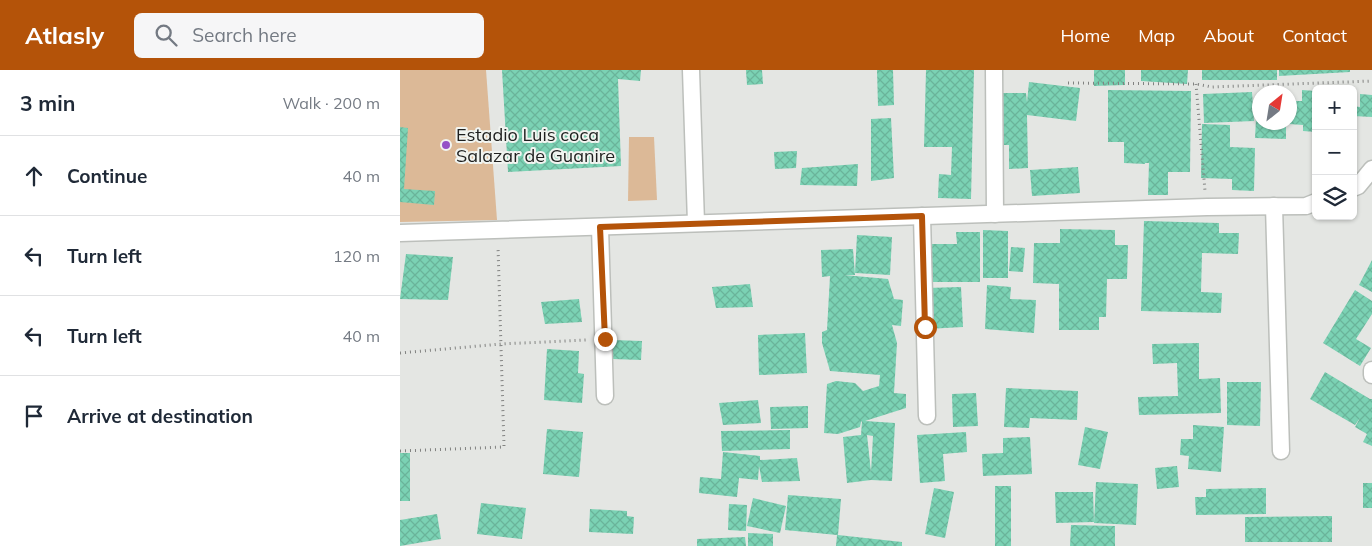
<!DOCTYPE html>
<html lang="en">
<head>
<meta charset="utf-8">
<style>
	:root { --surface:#fff; --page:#f6f6f7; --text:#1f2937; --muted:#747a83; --line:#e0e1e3; --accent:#b45309 }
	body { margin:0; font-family:Mulish,sans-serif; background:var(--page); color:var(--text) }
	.controls { position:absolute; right:15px; top:15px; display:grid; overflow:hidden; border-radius:8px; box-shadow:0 1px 4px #0004 }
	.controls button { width:45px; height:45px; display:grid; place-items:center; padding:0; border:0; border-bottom:1px solid var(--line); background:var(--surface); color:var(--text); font:25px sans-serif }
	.compass { position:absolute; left:852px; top:15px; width:45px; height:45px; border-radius:50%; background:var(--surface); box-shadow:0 1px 4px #0004; rotate:30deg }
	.stop { position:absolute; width:15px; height:15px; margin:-11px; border:4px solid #b45309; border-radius:50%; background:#fff }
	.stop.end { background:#b45309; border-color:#fff; box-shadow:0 1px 5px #0008 }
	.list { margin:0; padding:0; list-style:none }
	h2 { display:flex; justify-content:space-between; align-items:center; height:65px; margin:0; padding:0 20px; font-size:21px }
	h2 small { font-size:16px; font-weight:400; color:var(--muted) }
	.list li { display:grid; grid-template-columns:32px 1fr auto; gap:15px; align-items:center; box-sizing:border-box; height:80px; padding:0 20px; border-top:1px solid var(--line) }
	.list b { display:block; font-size:19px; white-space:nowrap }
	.list em { font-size:16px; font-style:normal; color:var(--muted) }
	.icon { flex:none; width:28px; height:28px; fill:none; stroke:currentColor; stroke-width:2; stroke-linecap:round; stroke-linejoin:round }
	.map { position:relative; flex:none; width:972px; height:476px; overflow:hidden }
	header { display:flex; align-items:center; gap:30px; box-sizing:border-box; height:70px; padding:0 25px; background:var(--accent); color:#fff }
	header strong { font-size:24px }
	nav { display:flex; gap:28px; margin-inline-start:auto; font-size:18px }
	.search { width:350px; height:45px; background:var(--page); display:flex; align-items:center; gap:12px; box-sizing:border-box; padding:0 18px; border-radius:8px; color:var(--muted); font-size:19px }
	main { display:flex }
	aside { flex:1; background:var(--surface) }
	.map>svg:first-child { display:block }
</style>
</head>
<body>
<header>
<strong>Atlasly</strong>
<div class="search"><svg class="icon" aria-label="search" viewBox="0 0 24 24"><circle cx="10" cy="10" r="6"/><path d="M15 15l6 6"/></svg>Search here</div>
<nav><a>Home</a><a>Map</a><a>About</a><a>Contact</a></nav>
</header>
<main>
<aside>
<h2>3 min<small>Walk · 200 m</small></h2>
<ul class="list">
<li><svg class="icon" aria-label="ahead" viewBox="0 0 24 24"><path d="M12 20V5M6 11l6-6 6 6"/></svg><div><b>Continue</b></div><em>40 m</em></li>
<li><svg class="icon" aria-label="left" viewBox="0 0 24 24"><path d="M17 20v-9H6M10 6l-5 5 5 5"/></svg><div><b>Turn left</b></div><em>120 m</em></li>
<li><svg class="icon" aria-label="left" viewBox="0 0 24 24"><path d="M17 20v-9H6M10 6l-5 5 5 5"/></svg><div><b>Turn left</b></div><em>40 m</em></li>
<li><svg class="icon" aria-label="arrive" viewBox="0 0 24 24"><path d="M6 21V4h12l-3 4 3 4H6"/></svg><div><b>Arrive at destination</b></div></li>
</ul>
</aside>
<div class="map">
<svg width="972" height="476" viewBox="0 0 972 476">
	<defs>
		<pattern id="building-cross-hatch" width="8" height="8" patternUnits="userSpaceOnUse" patternTransform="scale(1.25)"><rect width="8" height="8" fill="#7bd2b4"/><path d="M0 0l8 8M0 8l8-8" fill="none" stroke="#6ab49a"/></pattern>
	</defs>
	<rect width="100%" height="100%" fill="#e4e6e3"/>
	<!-- green -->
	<g fill="#dcb997">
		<polygon points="0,0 86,0 97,150 0,152"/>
		<polygon points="229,67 254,67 257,130 228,131"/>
	</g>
	<!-- building -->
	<g fill="url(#building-cross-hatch)" fill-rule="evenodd">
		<polygon points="102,0 241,0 240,11 218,9 221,96 108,102"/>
		<polygon points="346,0 362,0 363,14 347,15"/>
		<polygon points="477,0 493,0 494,35 478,36"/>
		<polygon points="526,0 574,0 571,129 538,128 539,104 551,105 552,77 524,77"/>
		<polygon points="694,0 725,0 725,15 694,16"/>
		<polygon points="741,0 788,0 787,14 741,11"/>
		<rect x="802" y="0" width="75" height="10"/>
		<polygon points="879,0 950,0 950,2 879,6"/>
		<polygon points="629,12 680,18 676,51 627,45 628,98 609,99 609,75 602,75 601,23 626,23 627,32"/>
		<polygon points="708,20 791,21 790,102 768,102 768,125 748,125 749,93 745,93 745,94 724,93 724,72 708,72"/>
		<polygon points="902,20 916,21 916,62 903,61 903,55 889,54 889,31 902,31"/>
		<polygon points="852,22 854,51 804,53 803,24"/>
		<polygon points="960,24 972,25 972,47 953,46 953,36 960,37"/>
		<polygon points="857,30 859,30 859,52 886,52 886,69 855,68"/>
		<polygon points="491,48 494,108 471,111 471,49"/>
		<polygon points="802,54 830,55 830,77 855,78 854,121 832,120 832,109 801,108"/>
		<polygon points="0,57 8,58 4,119 35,121 34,135 0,132"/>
		<polygon points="397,81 396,98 375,99 374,82"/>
		<polygon points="458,94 457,116 400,115 402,98"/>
		<polygon points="678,97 680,123 632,126 630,100"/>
		<polygon points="744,151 819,153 819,163 839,163 838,184 802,183 801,222 822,223 821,243 741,241"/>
		<polygon points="660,159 715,160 715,175 728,175 727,209 707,209 706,247 699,247 699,260 659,260 659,214 633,213 634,173 660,173"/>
		<polygon points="583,160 608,161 608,208 583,208"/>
		<polygon points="556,162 580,162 580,212 527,212 526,174 557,174"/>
		<polygon points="457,165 492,167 490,205 455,203"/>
		<polygon points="611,177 625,178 623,202 609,201"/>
		<path d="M453,179L455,205H444L488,209L494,229L503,230L501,256L492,255L497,273L494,323L506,324V338L465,351L495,353L492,411L471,410L447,413L443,367L461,365L462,351L461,352L460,357L438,364L424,363L427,314L436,311L455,313L463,321L479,316L480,305L430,301L422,273V262L427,260L430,206L422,207L421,180ZM467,365L473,366L471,402Z"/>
		<polygon points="6,184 53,187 48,230 0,229"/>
		<polygon points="972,190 972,222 959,215"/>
		<polygon points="350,214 353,237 316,238 312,217"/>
		<polygon points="587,215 611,217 610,229 636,230 634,263 585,259"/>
		<polygon points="561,217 563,257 527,259 526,218"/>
		<polygon points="955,220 972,231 972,244 956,269 971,278 960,296 923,273"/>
		<polygon points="179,229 182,252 145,254 141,232"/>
		<polygon points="405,263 407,303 359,305 358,265"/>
		<polygon points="213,270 242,271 241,290 212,289"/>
		<polygon points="799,273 799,309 820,308 821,343 739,345 738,327 778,326 777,293 753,294 752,274"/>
		<polygon points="147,279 179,281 178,303 184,304 182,333 144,330"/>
		<polygon points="925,302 970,329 972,329 972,376 963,372 967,364 955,357 960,348 955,355 910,329"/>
		<polygon points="827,312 861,312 860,356 827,355"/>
		<polygon points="606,318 678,321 677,350 630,348 629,358 604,357"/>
		<polygon points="576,323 578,356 553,357 552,324"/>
		<polygon points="358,330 361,353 323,355 319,333"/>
		<polygon points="408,336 408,358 371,359 370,337"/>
		<polygon points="793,355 824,357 821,402 788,399 789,386 780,385 781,369 793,369"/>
		<polygon points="685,357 708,362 700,399 678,395"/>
		<polygon points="147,359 183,362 179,407 143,404"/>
		<polygon points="390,360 390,379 322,381 321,361"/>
		<polygon points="566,362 567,382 543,384 545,411 520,413 517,365"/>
		<polygon points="630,367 632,404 583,406 582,384 603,383 603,368"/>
		<polygon points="323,382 360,386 360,390 397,388 400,411 362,412 359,396 358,410 339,408 337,427 299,423 300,407 321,409"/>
		<rect x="0" y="383" width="10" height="48"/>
		<polygon points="777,396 779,417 757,419 755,398"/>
		<polygon points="696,412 738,414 736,455 694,453"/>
		<rect x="963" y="413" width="9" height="25"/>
		<rect x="595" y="416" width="16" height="60"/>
		<polygon points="534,418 554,422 545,468 525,464"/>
		<polygon points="866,418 866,444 796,445 795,427 806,427 806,419"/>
		<polygon points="655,422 693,422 694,452 656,453"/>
		<polygon points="388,425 441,429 438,465 502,472 502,476 436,476 437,465 385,460"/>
		<polygon points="353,428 386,436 380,463 347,456"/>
		<polygon points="81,433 126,438 122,469 77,464"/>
		<polygon points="329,434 347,435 346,461 328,460"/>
		<polygon points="190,439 227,441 227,446 234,447 233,464 189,462"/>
		<polygon points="37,444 41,469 0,476 0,450"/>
		<polygon points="932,446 932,472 845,472 845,447"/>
		<polygon points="671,455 715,456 715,476 670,476"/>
		<polygon points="348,463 373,464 373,476 348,476"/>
		<polygon points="345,467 346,476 297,476 297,469"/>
	</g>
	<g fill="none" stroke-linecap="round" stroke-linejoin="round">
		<defs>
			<g id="minor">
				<polyline points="291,0 296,153"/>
				<polyline points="594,0 595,144"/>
				<polyline points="953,118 958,116 972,99"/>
				<polyline points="874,136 881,381"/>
				<polyline points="522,146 527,346"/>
				<polyline points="200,157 205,326"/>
				<polyline points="0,163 807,137 906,136 916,132"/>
				<polyline points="972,300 972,305"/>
			</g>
		</defs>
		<!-- minor casing -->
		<use href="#minor" stroke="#bcbfbb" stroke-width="19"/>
		<!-- path -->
		<g stroke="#818280" stroke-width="3" stroke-dasharray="1 4" stroke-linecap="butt">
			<polyline points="668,13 796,14 812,17 972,11"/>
			<polyline points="796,14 805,121"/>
			<polyline points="0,283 101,274 187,270"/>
			<polyline points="0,381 104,377 98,177"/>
		</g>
		<!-- minor -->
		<use href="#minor" stroke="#fff" stroke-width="16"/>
	</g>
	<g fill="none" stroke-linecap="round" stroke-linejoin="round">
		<!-- route -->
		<polyline stroke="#b45309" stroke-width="6" points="205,269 200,157 522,146 525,257"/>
	</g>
	<!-- markers -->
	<circle fill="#9552c7" stroke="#f1f4f0" stroke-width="2" cx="46" cy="75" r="5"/>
	<g text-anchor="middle" stroke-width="4" stroke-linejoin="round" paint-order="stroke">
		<!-- poi labels -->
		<g font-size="18" fill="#1e1f1e" stroke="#f1f4f0" text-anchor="start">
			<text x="56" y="71">Estadio Luis coca<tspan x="56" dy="21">Salazar de Guanire</tspan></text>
		</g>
	</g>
</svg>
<div class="controls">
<button>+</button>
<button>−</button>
<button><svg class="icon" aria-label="layers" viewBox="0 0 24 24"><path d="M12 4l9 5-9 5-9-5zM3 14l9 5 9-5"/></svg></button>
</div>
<svg class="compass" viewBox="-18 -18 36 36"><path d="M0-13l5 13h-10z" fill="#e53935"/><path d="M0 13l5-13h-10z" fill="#747a83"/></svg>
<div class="stop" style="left:525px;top:257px"></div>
<div class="stop end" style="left:205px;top:269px"></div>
</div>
</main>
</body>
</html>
